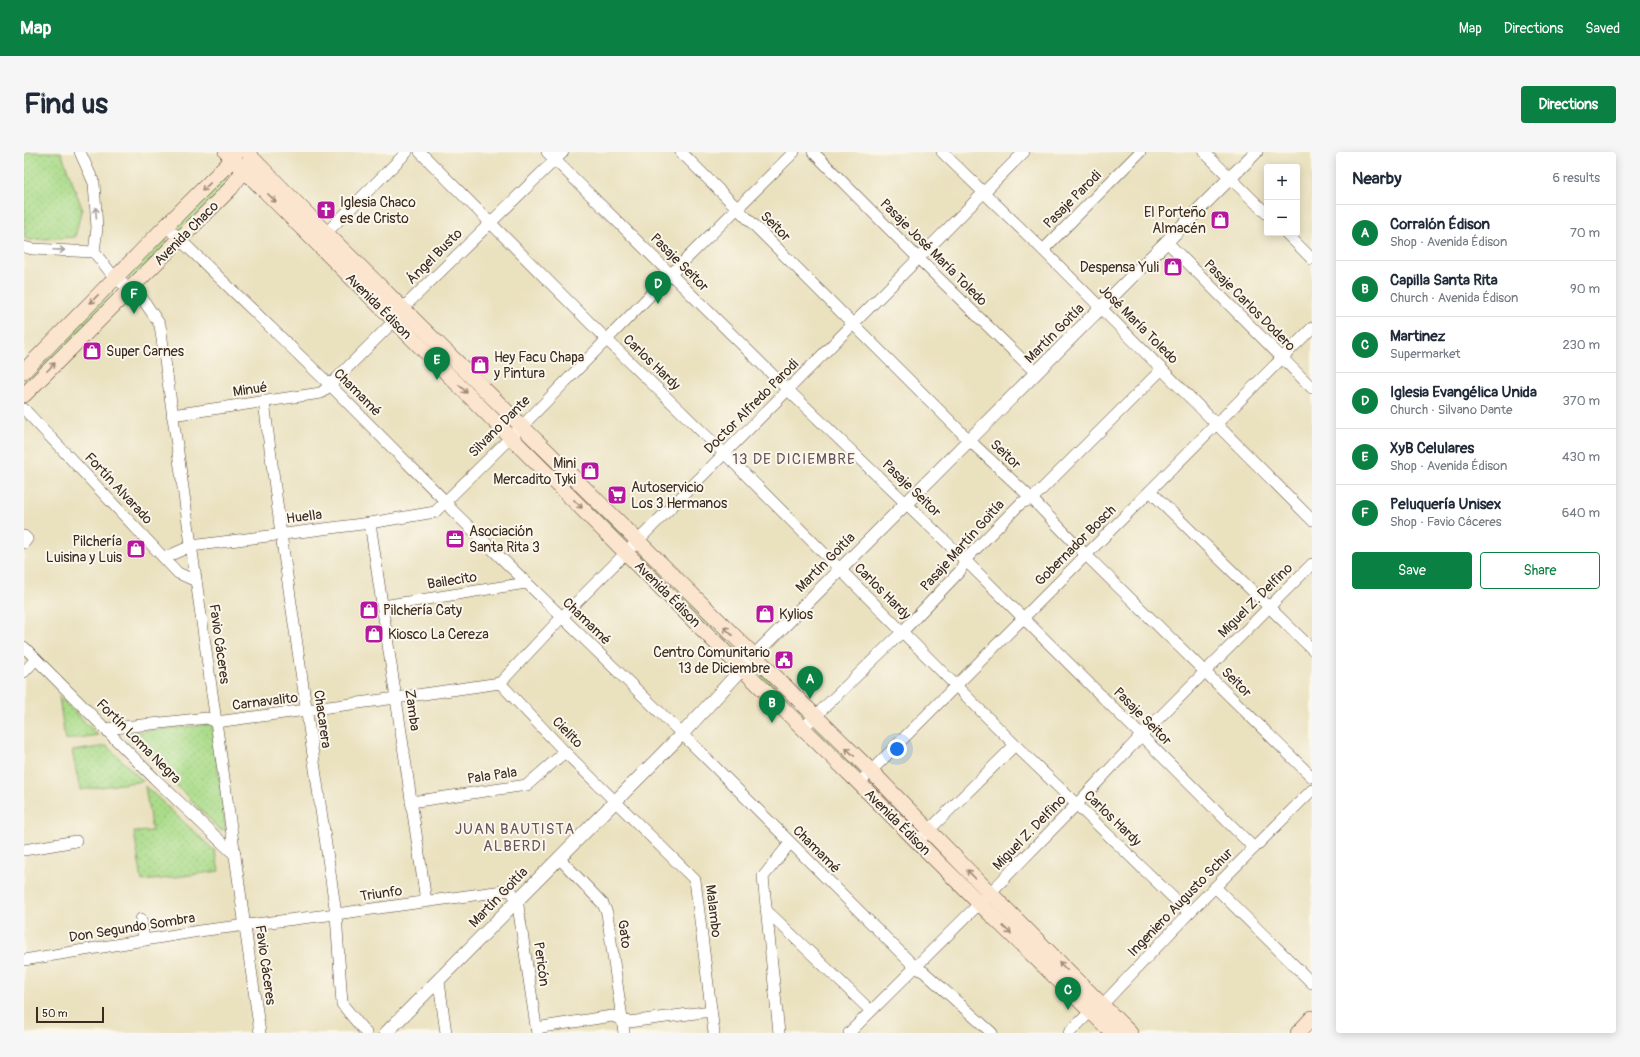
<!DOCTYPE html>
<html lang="en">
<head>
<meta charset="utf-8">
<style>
	:root { --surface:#fff; --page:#f6f6f7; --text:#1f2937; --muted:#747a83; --line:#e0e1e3; --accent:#0b8043 }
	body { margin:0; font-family:Pangolin,sans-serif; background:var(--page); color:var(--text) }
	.controls { position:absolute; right:12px; top:12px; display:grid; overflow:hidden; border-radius:4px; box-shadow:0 2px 10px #0003 }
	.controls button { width:36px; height:36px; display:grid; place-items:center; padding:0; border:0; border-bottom:1px solid var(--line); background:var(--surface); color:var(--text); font:20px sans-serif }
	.scale { position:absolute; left:12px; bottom:10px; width:68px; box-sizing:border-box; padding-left:4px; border:2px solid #3b2a1e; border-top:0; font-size:11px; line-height:14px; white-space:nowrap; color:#3b2a1e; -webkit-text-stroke:3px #fbf7ec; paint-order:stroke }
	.you { position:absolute; left:873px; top:597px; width:14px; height:14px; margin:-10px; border:3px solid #fff; border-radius:50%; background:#1a73e8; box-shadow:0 0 0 6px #1a73e833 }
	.badge { display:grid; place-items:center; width:26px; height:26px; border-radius:50%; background:var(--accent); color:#fff; font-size:13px; font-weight:700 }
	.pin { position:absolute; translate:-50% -33px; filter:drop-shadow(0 1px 2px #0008) }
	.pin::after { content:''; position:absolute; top:21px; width:14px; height:12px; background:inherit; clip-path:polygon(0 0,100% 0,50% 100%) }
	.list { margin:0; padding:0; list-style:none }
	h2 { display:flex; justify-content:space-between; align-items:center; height:52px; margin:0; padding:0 16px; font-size:17px }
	h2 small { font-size:13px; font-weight:400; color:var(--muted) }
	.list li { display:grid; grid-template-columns:26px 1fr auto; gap:12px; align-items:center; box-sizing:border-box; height:56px; padding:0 16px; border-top:1px solid var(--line) }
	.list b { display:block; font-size:15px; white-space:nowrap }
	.list p { margin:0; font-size:13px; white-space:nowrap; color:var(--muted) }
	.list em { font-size:13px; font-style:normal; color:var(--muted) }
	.actions { display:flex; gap:8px; padding:12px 16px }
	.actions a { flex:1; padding:9px 0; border:1px solid var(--accent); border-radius:4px; text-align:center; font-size:14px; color:var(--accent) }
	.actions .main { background:var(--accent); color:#fff }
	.map { position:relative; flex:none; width:1288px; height:881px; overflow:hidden; border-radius:4px }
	header { display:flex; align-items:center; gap:24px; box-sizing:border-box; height:56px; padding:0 20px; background:var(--accent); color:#fff }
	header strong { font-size:19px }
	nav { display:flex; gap:22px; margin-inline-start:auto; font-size:14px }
	.intro { display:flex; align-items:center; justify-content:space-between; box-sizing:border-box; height:96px; padding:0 24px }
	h1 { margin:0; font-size:28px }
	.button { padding:10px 18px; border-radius:4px; background:var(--accent); color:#fff; font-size:14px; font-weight:700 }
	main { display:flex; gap:24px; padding:0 24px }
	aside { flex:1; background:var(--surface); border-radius:4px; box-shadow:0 2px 10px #0003 }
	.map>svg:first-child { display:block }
</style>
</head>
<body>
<header>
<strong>Map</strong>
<nav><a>Map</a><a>Directions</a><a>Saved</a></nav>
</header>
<div class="intro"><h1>Find us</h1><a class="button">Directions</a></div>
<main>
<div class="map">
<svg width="1288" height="881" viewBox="0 0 1288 881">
	<defs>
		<pattern id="park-dots" width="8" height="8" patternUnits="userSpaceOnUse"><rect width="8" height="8" fill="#aadc8a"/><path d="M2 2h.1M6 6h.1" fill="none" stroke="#93bd77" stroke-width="1.8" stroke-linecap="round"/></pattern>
	</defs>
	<rect width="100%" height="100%" fill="#fbf7ec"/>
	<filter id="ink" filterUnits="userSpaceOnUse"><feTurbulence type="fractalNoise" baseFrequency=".025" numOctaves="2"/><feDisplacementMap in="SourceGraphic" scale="8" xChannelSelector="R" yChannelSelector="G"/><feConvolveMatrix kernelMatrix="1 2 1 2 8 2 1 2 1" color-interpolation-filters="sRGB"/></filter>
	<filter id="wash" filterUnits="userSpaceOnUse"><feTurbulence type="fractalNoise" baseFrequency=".012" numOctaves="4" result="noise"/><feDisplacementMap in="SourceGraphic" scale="16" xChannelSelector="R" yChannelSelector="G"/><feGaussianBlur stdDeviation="0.9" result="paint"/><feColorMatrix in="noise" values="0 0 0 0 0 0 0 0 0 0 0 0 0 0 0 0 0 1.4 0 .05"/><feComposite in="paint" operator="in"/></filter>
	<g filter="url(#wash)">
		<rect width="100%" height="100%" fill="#eae1bf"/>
		<!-- grass -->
		<g fill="#aadc8a" stroke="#728354">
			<polygon points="200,25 206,31 156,80 150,74"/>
			<polygon points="139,84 145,90 107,129 101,123"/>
			<polygon points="86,139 92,145 0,237 0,225"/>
			<polygon points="504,288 600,382 596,386 500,292"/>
			<polygon points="620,404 714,499 710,503 617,407"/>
			<polygon points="739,523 782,563 778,567 736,526"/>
			<polygon points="792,574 833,614 830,618 789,578"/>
		</g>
		<!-- park -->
		<g fill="url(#park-dots)" stroke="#728354">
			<polygon points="0,0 37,0 58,56 51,85 4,88 0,86"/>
			<polygon points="35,544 74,583 41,588"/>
			<polygon points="188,572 202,678 195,677 102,581"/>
			<polygon points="83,594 119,629 56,638 48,599"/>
			<polygon points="121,634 191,699 195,719 138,727 118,729 110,680 128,679"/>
		</g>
	</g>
	<g filter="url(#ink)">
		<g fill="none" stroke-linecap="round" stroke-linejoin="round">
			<defs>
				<g id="minor">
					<polyline points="56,0 70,31 73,76 70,100 91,126 118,146 136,173 236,881"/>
					<polyline points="396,0 582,187 701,302 991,593 1165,761"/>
					<polyline points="523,0 764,238 941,408 1230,696"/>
					<polyline points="657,0 945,288 1008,347 1062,403 1288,625"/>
					<polyline points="789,0 895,107 1012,221"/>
					<polyline points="918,0 1019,98 1288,368"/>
					<polyline points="1180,0 1243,62"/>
					<polyline points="142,74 306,233 421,349 428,358 658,582 891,815 900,820 968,881"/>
					<polyline points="1262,81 1288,107"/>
					<polyline points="297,86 383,0"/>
					<polyline points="1143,90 1288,236"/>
					<polyline points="0,95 8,97 70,100"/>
					<polyline points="1019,98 1116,0"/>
					<polyline points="240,250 257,382 312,762 318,852 342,881"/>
					<polyline points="0,257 154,421 172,429"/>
					<polyline points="148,263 297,241 306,233 370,169 379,156 539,0"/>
					<polyline points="1126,339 1288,497"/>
					<polyline points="346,371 402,749"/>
					<polyline points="0,384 3,387 0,391"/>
					<polyline points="140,406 167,394 346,371 411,360 498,274 647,122 770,0"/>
					<polyline points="359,454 502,431"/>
					<polyline points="0,495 130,626 211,703"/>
					<polyline points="0,520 12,507"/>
					<polyline points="476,531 538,465 1000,0"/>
					<polyline points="476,531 541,600 671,728 690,881"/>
					<polyline points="779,576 878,480 936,419 941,408 997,351 1008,347 1138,217"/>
					<polyline points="81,577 183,566 192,570 372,546 476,531"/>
					<polyline points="835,631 1288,176"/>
					<polyline points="387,650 503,633 541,600"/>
					<polyline points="894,689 991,593"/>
					<polyline points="0,698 52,689"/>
					<polyline points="535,706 579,752 583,761 600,881"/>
					<polyline points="1191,735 1288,831"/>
					<polyline points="742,758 847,859"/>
					<polyline points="117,767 120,788"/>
					<polyline points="0,808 175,779 312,762 486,738 493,747 513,881"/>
					<polyline points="415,830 422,881"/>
					<polyline points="512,876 588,864 605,870 687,859"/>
					<polyline points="755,881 739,725 766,691"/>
					<polyline points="825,881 966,741 1053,652 1117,584 1288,412"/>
					<polyline points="1045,881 1067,859 1078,853 1165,761 1288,638"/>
				</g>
				<polyline id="tertiary" points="362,881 658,582 729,505 1232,0"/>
				<g id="secondary">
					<polyline points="202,0 704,503 835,631 955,751 1089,881"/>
					<polyline points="224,0 228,6 302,81 847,619 966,741 1106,881"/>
					<polyline points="0,219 142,74 209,7 212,0"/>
					<polyline points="0,243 207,36 226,10"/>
					<polyline points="1274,881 1288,866"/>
				</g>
			</defs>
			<!-- minor casing -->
			<use href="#minor" stroke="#554536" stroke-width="12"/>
			<!-- tertiary casing -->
			<use href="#tertiary" stroke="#554536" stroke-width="14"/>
			<!-- secondary casing -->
			<use href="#secondary" stroke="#554536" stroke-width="16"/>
			<!-- minor -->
			<use href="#minor" stroke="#fff" stroke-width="11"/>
			<!-- tertiary -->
			<use href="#tertiary" stroke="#fff" stroke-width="13"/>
			<!-- secondary -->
			<use href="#secondary" stroke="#fce5cf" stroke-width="15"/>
		</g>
		<!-- one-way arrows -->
		<defs><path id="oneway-shaft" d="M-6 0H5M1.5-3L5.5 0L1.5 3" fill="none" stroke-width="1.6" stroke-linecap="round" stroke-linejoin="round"/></defs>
		<g stroke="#9c8876">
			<use href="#oneway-shaft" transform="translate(182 35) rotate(136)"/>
			<use href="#oneway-shaft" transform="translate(248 46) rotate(45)"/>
			<use href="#oneway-shaft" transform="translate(70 147) rotate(134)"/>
			<use href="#oneway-shaft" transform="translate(27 215) rotate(-45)"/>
			<use href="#oneway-shaft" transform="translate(439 237) rotate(45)"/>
			<use href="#oneway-shaft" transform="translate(554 352) rotate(45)"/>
			<use href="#oneway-shaft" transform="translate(704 479) rotate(-135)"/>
			<use href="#oneway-shaft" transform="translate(826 600) rotate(-136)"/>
			<use href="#oneway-shaft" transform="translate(947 722) rotate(-134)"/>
			<use href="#oneway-shaft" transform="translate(983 778) rotate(44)"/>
			<use href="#oneway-shaft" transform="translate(1039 814) rotate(-135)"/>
		</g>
		<g stroke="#a79f9a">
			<use href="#oneway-shaft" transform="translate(72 61) rotate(-94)"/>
			<use href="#oneway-shaft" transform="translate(35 98) rotate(2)"/>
		</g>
	</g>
	<!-- icons -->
	<defs>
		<symbol id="church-square" viewBox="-11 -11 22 22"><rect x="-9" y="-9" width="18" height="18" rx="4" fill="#b5179e" stroke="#fbf7ec"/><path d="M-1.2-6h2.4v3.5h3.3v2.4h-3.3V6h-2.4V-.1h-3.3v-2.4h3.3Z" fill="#fff"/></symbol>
		<symbol id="shop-square" viewBox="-11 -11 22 22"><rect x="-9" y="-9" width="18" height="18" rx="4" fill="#b5179e" stroke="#fbf7ec"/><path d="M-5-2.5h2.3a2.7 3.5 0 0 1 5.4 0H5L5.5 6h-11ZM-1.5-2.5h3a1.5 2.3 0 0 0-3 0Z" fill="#fff"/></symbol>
		<symbol id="supermarket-square" viewBox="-11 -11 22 22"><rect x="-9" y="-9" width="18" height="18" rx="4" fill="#b5179e" stroke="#fbf7ec"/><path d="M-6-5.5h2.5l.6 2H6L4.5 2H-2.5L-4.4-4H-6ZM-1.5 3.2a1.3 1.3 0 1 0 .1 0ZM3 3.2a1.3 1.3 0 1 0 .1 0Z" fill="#fff"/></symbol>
		<symbol id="office-square" viewBox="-11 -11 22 22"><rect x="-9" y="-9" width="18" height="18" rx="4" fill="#b5179e" stroke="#fbf7ec"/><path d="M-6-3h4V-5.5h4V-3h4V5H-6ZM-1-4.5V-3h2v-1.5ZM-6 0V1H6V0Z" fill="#fff"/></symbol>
		<symbol id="civic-square" viewBox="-11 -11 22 22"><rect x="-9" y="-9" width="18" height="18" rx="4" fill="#b5179e" stroke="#fbf7ec"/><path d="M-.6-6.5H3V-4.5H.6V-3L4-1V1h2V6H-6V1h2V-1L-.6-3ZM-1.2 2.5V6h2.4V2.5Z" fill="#fff"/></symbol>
	</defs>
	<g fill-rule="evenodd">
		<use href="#church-square" x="291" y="47" width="22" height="22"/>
		<use href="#shop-square" x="1185" y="57" width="22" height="22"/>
		<use href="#shop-square" x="1138" y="104" width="22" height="22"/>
		<use href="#shop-square" x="57" y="188" width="22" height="22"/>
		<use href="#shop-square" x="445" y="202" width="22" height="22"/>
		<use href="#shop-square" x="555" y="308" width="22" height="22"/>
		<use href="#supermarket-square" x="582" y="332" width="22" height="22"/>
		<use href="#office-square" x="420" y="376" width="22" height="22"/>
		<use href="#shop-square" x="101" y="386" width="22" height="22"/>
		<use href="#shop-square" x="334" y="447" width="22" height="22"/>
		<use href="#shop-square" x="730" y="451" width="22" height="22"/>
		<use href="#shop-square" x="339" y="471" width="22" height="22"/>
		<use href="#civic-square" x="749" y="497" width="22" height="22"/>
	</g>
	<g text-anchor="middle" stroke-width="4" stroke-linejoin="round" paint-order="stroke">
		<!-- street labels -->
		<g font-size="14" fill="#3b2a1e" stroke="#fbf7ec">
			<text transform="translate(1048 47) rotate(-45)" y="5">Pasaje Parodi</text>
			<text transform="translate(752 74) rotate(45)" y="5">Seitor</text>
			<text transform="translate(162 81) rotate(-45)" y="5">Avenida Chaco</text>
			<text transform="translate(910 100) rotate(45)" y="5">Pasaje José María Toledo</text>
			<text transform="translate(410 104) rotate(-45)" y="5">Ángel Busto</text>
			<text transform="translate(656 110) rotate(45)" y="5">Pasaje Seitor</text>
			<text transform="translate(1226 153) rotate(45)" y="5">Pasaje Carlos Dodero</text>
			<text transform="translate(355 154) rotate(45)" y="5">Avenida Édison</text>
			<text transform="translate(1115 172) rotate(45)" y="5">José María Toledo</text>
			<text transform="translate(1030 181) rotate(-45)" y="5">Martín Goitía</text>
			<text transform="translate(628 210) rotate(44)" y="5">Carlos Hardy</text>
			<text transform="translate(226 237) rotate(-8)" y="5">Minué</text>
			<text transform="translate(334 240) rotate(45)" y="5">Chamamé</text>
			<text transform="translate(727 254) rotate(-45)" y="5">Doctor Alfredo Parodi</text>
			<text transform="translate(475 274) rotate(-45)" y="5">Silvano Dante</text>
			<text transform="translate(982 302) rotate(43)" y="5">Seitor</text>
			<text transform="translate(95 336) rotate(47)" y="5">Fortín Alvarado</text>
			<text transform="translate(888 336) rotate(44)" y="5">Pasaje Seitor</text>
			<text transform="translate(280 364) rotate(-7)" y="5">Huella</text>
			<text transform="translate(938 393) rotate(-48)" y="5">Pasaje Martín Goitía</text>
			<text transform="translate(1051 393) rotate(-45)" y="5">Gobernador Bosch</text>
			<text transform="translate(801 410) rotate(-45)" y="5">Martín Goitía</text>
			<text transform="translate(428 428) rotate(-9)" y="5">Bailecito</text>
			<text transform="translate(859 439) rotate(45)" y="5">Carlos Hardy</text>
			<text transform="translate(644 442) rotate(45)" y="5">Avenida Édison</text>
			<text transform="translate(1231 448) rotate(-45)" y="5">Miguel Z. Delfino</text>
			<text transform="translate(563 469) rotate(44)" y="5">Chamamé</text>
			<text transform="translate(196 492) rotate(82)" y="5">Favio Cáceres</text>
			<text transform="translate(1213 530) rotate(45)" y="5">Seitor</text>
			<text transform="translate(241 549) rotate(-7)" y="5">Carnavalito</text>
			<text transform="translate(389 558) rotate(82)" y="5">Zamba</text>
			<text transform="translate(1119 564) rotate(45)" y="5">Pasaje Seitor</text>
			<text transform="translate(299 567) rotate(82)" y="5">Chacarera</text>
			<text transform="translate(544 580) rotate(46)" y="5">Cielito</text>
			<text transform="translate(115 589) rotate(45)" y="5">Fortín Loma Negra</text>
			<text transform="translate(468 623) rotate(-8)" y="5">Pala Pala</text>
			<text transform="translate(1089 666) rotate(44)" y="5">Carlos Hardy</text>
			<text transform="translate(874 670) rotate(45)" y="5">Avenida Édison</text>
			<text transform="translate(1005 680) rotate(-46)" y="5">Miguel Z. Delfino</text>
			<text transform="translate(793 697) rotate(45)" y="5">Chamamé</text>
			<text transform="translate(357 741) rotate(-8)" y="5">Triunfo</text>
			<text transform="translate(474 745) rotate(-46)" y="5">Martín Goitía</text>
			<text transform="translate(1156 750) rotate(-46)" y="5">Ingeniero Augusto Schur</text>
			<text transform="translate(690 759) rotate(83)" y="5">Malambo</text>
			<text transform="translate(108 775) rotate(-9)" y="5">Don Segundo Sombra</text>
			<text transform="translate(601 782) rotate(82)" y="5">Gato</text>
			<text transform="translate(518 812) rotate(82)" y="5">Pericón</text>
			<text transform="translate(242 813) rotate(82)" y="5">Favio Cáceres</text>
		</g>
		<!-- poi labels -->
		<g font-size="14" fill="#3b2a1e" stroke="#fbf7ec" text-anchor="start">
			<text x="316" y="55">Iglesia Chaco<tspan x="316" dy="16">es de Cristo</tspan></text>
			<text x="1182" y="65" text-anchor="end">El Porteño<tspan x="1182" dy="16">Almacén</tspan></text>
			<text x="1135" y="120" text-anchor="end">Despensa Yuli</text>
			<text x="82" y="204">Super Carnes</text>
			<text x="470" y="210">Hey Facu Chapa<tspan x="470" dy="16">y Pintura</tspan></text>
			<text x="552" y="316" text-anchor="end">Mini<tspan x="552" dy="16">Mercadito Tyki</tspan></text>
			<text x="607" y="340">Autoservicio<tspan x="607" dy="16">Los 3 Hermanos</tspan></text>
			<text x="445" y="384">Asociación<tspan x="445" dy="16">Santa Rita 3</tspan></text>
			<text x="98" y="394" text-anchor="end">Pilchería<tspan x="98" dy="16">Luisina y Luis</tspan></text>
			<text x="359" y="463">Pilchería Caty</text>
			<text x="755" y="467">Kylios</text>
			<text x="364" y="487">Kiosco La Cereza</text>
			<text x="746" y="505" text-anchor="end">Centro Comunitario<tspan x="746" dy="16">13 de Diciembre</tspan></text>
		</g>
		<!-- neighbourhood labels -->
		<g font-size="15" letter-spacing="1" fill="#67535a" stroke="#fbf7ec">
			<text x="770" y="312">13 DE DICIEMBRE</text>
			<text x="491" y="682">JUAN BAUTISTA<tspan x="491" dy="17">ALBERDI</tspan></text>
		</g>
	</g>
</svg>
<div class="controls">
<button>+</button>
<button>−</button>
</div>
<div class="scale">50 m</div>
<div class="you"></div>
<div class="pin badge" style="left:786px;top:547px">A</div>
<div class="pin badge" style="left:748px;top:571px">B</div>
<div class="pin badge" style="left:1044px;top:858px">C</div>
<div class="pin badge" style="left:634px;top:152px">D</div>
<div class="pin badge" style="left:413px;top:228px">E</div>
<div class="pin badge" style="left:110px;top:162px">F</div>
</div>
<aside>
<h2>Nearby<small>6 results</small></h2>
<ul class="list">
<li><span class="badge">A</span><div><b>Corralón Édison</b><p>Shop · Avenida Édison</p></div><em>70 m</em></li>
<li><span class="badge">B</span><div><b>Capilla Santa Rita</b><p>Church · Avenida Édison</p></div><em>90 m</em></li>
<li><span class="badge">C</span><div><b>Martinez</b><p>Supermarket</p></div><em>230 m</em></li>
<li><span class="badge">D</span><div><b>Iglesia Evangélica Unida</b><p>Church · Silvano Dante</p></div><em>370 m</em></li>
<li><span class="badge">E</span><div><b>XyB Celulares</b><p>Shop · Avenida Édison</p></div><em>430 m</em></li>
<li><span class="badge">F</span><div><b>Peluquería Unisex</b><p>Shop · Favio Cáceres</p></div><em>640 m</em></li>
</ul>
<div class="actions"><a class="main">Save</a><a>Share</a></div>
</aside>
</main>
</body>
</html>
